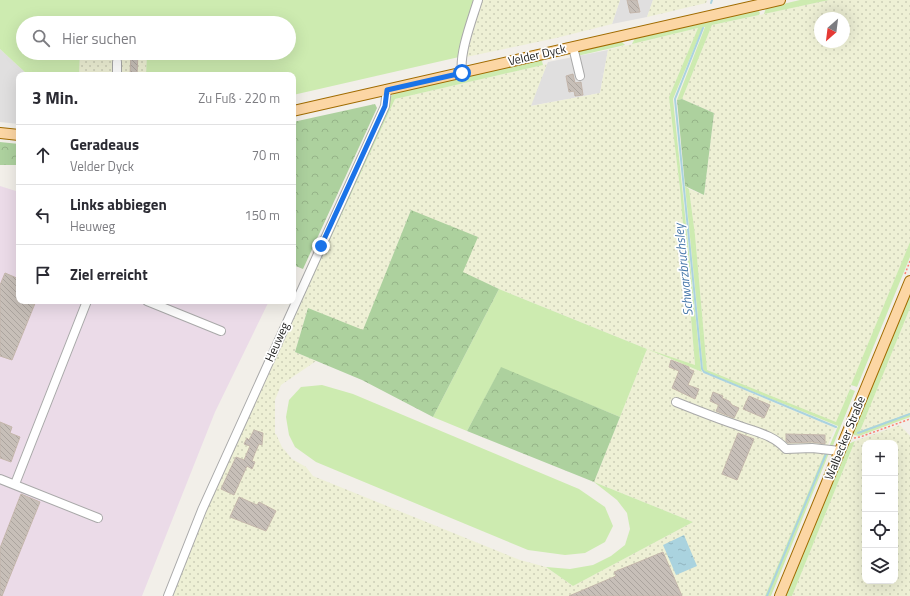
<!DOCTYPE html>
<html lang="de">
<head>
<meta charset="utf-8">
<style>
	:root { --surface:#fff; --page:#f7f7f7; --text:#2b2b33; --muted:#7c7c81; --line:#e1e1e2 }
	body { margin:0; font-family:"Titillium Web",sans-serif; background:var(--page); color:var(--text) }
	.controls { position:absolute; right:12px; bottom:12px; display:grid; overflow:hidden; border-radius:8px; box-shadow:0 4px 16px #0002 }
	.controls button { width:36px; height:36px; display:grid; place-items:center; padding:0; border:0; border-bottom:1px solid var(--line); background:var(--surface); color:var(--text); font:20px sans-serif }
	.compass { position:absolute; left:814px; top:12px; width:36px; height:36px; border-radius:50%; background:var(--surface); box-shadow:0 4px 16px #0002; rotate:208deg }
	.stop { position:absolute; width:12px; height:12px; margin:-9px; border:3px solid #1a73e8; border-radius:50%; background:#fff }
	.stop.end { background:#1a73e8; border-color:#fff; box-shadow:0 1px 4px #0008 }
	.list { margin:0; padding:0; list-style:none }
	h2 { display:flex; justify-content:space-between; align-items:center; height:52px; margin:0; padding:0 16px; font-size:17px }
	h2 small { font-size:13px; font-weight:400; color:var(--muted) }
	.list li { display:grid; grid-template-columns:26px 1fr auto; gap:12px; align-items:center; box-sizing:border-box; height:60px; padding:0 16px; border-top:1px solid var(--line) }
	.list b { display:block; font-size:15px; white-space:nowrap }
	.list p { margin:0; font-size:13px; white-space:nowrap; color:var(--muted) }
	.list em { font-size:13px; font-style:normal; color:var(--muted) }
	.icon { flex:none; width:22px; height:22px; fill:none; stroke:currentColor; stroke-width:2; stroke-linecap:round; stroke-linejoin:round }
	.map { position:relative; flex:none; width:910px; height:596px; overflow:hidden }
	.search { position:absolute; background:var(--surface); box-shadow:0 4px 16px #0002; left:16px; top:16px; width:280px; height:44px; display:flex; align-items:center; gap:10px; box-sizing:border-box; padding:0 14px; border-radius:22px; color:var(--muted); font-size:15px }
	.panel { position:absolute; background:var(--surface); box-shadow:0 4px 16px #0002; left:16px; top:72px; width:280px; height:232px; border-radius:8px }
	.map>svg:first-child { display:block }
</style>
</head>
<body>
<div class="map">
<svg width="910" height="596" viewBox="0 0 910 596">
	<defs>
		<pattern id="farmland-dots" width="8" height="8" patternUnits="userSpaceOnUse"><rect width="8" height="8" fill="#eef0d5"/><path d="M2 2h.1M6 6h.1" fill="none" stroke="#ccceb7" stroke-width="1.8" stroke-linecap="round"/></pattern>
		<pattern id="forest-crowns" width="20" height="18" patternUnits="userSpaceOnUse"><rect width="20" height="18" fill="#add19e"/><path d="M2 6a3 3 0 1 1 6 0M12 15a3 3 0 1 1 6 0" fill="none" stroke="#95b388"/></pattern>
		<pattern id="water-ripples" width="26" height="14" patternUnits="userSpaceOnUse"><rect width="26" height="14" fill="#aad3df"/><path d="M2 4q2-2 4 0t4 0M15 11q2-2 4 0t4 0" fill="none" stroke="#92b5bf"/></pattern>
		<pattern id="building-back-hatch" width="6" height="6" patternUnits="userSpaceOnUse"><rect width="6" height="6" fill="#c7bfb8"/><path d="M-1 5l2 2M0 0l6 6M5-1l2 2" fill="none" stroke="#aba49e"/></pattern>
	</defs>
	<rect width="100%" height="100%" fill="#f2efe9"/>
	<!-- residential -->
	<g fill="#e0dfdf">
		<polygon points="620,0 653,0 647,17 612,24"/>
		<polygon points="0,49 28,75 19,75 19,124 0,122"/>
		<polygon points="608,50 600,93 530,106 548,62"/>
	</g>
	<!-- industrial -->
	<polygon fill="#ebdbe8" points="0,186 19,192 19,301 269,301 215,412 142,596 0,596"/>
	<!-- farmland -->
	<g fill="url(#farmland-dots)" fill-rule="evenodd">
		<polygon points="482,0 620,0 612,24 556,38 466,57"/>
		<polygon points="653,0 707,0 706,3 647,17"/>
		<path d="M829,0H910V242L836,423L707,370L695,235L689,189L704,195L714,113L682,99L712,25ZM820,18H844V42H820Z"/>
		<path d="M698,28L669,97L680,189L695,366L656,353L835,428L765,596H173L207,508L395,99L547,64L531,106L600,93L608,50ZM411,210L463,273L499,289L647,349L594,482L693,522L573,586L546,567L520,560L313,476L306,467L292,459L282,447L276,434H275V400L281,385L316,361L295,352L308,308L363,331Z"/>
		<polygon points="80,53 147,53 146,75 79,75"/>
		<polygon points="910,308 910,413 859,431"/>
		<path d="M900,425L910,436V596H792L855,441ZM865,443H895V581H865Z"/>
	</g>
	<!-- grass -->
	<g fill="#cdebb0">
		<polygon points="0,0 476,0 459,57 293,95 293,75 146,75 147,53 289,53 289,23 23,23 23,53 80,53 79,75 28,75 0,49"/>
		<polygon points="800,0 829,0 764,14 766,8"/>
		<polygon points="758,10 760,13 759,15 712,25 682,99 677,100 705,27 703,27 673,99 701,369 702,372 647,349 620,417 501,368 467,431 433,417 499,289 647,349 695,365 680,189 669,97 698,28 632,44 635,38"/>
		<polygon points="621,41 625,45 577,56 579,51"/>
		<polygon points="540,60 542,61 543,65 395,99 281,346 280,345 391,96 394,93"/>
		<polygon points="685,186 689,189 695,235 707,370 836,422 850,389 855,391 832,448 829,447 838,426 705,372 703,369"/>
		<polygon points="910,242 910,257 857,387 851,385"/>
		<polygon points="910,291 910,308 860,431 910,413 910,417 859,436 854,435 852,433"/>
		<polygon points="322,385 353,394 579,489 605,507 613,526 605,542 585,553 565,555 528,550 316,462 295,447 289,435 286,417 289,400 301,387"/>
		<polygon points="855,441 792,596 785,596 846,445"/>
		<polygon points="825,452 829,453 771,596 765,596"/>
		<polygon points="594,482 693,522 573,586 546,567 570,569 593,565 611,556 625,545 630,529 627,513 617,500"/>
	</g>
	<!-- forest -->
	<g fill="url(#forest-crowns)">
		<polygon points="682,99 714,113 704,195 685,186 677,100"/>
		<polygon points="375,104 377,108 303,269 293,265 293,122"/>
		<polygon points="0,142 19,144 19,165 0,165"/>
		<polygon points="411,210 478,237 463,272 499,289 433,417 362,380 295,352 308,308 363,330"/>
		<polygon points="501,367 620,417 594,482 467,431"/>
	</g>
	<!-- water -->
	<polygon fill="url(#water-ripples)" points="684,535 697,566 676,575 663,545"/>
	<g fill="none" stroke-linecap="round" stroke-linejoin="round">
		<!-- stream -->
		<g stroke="#aad3df" stroke-width="2">
			<polyline points="711,3 712,0"/>
			<polyline points="703,28 675,99 702,369 704,372 836,427"/>
			<polyline points="858,433 910,414"/>
			<polyline points="767,596 826,454"/>
		</g>
	</g>
	<!-- building -->
	<g fill="url(#building-back-hatch)" stroke="#c4b6ab">
		<polygon points="627,0 637,0 640,12 630,13"/>
		<polygon points="131,53 138,53 137,75 130,75"/>
		<polygon points="573,74 575,83 581,82 583,95 575,96 574,91 569,92 566,76"/>
		<polygon points="5,273 19,279 19,301 36,301 12,360 0,356 0,285"/>
		<polygon points="671,360 689,367 689,369 694,371 688,385 699,389 695,399 672,388 679,371 669,367"/>
		<polygon points="713,392 723,396 722,398 729,401 732,405 739,408 734,418 716,411 719,405 710,401"/>
		<polygon points="749,396 770,405 764,418 743,409"/>
		<polygon points="0,422 12,427 10,433 20,437 11,462 0,458"/>
		<polygon points="254,430 263,433 262,445 259,444 255,453 252,461 255,462 252,469 247,466 234,495 221,489 236,457 244,460 250,446 244,444 247,438 249,440"/>
		<polygon points="738,433 754,439 737,480 722,474"/>
		<polygon points="786,434 825,435 825,444 812,442 788,443 786,441"/>
		<polygon points="21,494 40,502 2,596 0,596 0,548"/>
		<polygon points="239,497 257,505 259,502 276,511 266,531 230,517"/>
		<polygon points="663,552 682,596 569,596 616,576 614,572"/>
	</g>
	<g fill="none" stroke-linecap="round" stroke-linejoin="round">
		<defs>
			<g id="minor">
				<polyline points="573,47 580,76"/>
				<path d="M462,73C459,53 472,20 478,0"/>
				<polyline points="117,75 117,62"/>
				<polyline points="147,301 221,331"/>
				<path d="M676,402C696,410 716,418 737,425C755,432 772,434 786,449L812,448L840,451"/>
				<polyline points="0,479 98,518"/>
				<polyline points="15,484 87,301"/>
				<polyline points="168,596 202,510 385,106 387,89"/>
			</g>
			<g id="major">
				<polyline points="293,111 780,0"/>
				<polyline points="0,133 19,135"/>
				<polyline points="780,596 910,281"/>
			</g>
		</defs>
		<!-- minor casing -->
		<use href="#minor" stroke="#a9a9a9" stroke-width="10"/>
		<!-- major casing -->
		<use href="#major" stroke="#a06b00" stroke-width="12"/>
		<!-- path -->
		<g stroke="#fa8072" stroke-width="1.5" stroke-dasharray="2 2" stroke-linecap="butt">
			<polyline points="905,274 910,261"/>
			<polyline points="854,438 860,437 910,419"/>
		</g>
		<!-- minor -->
		<use href="#minor" stroke="#fff" stroke-width="8"/>
		<!-- major -->
		<use href="#major" stroke="#fcd6a4" stroke-width="10"/>
	</g>
	<g fill="none" stroke-linecap="round" stroke-linejoin="round">
		<!-- route -->
		<polyline stroke="#1a73e8" stroke-width="5" points="321,246 385,106 387,90 462,73"/>
	</g>
	<g text-anchor="middle" stroke-width="3.5" stroke-linejoin="round" paint-order="stroke">
		<!-- street labels -->
		<g font-size="12" fill="#222" stroke="#fff">
			<text transform="translate(537 55) rotate(-13)" y="4">Velder Dyck</text>
			<text transform="translate(277 342) rotate(-66)" y="4">Heuweg</text>
			<text transform="translate(845 438) rotate(-68)" y="4">Walbecker Straße</text>
		</g>
		<!-- water labels -->
		<g font-size="13" font-style="italic" fill="#4a7aab" stroke="#fff">
			<text transform="translate(683 270) rotate(-96)" y="5">Schwarzbruchsley</text>
		</g>
	</g>
</svg>
<div class="controls">
<button>+</button>
<button>−</button>
<button><svg class="icon" aria-label="locate" viewBox="0 0 24 24"><circle cx="12" cy="12" r="6"/><path d="M12 2v4M12 18v4M2 12h4M18 12h4"/></svg></button>
<button><svg class="icon" aria-label="layers" viewBox="0 0 24 24"><path d="M12 4l9 5-9 5-9-5zM3 14l9 5 9-5"/></svg></button>
</div>
<svg class="compass" viewBox="-18 -18 36 36"><path d="M0-13l5 13h-10z" fill="#e53935"/><path d="M0 13l5-13h-10z" fill="#7c7c81"/></svg>
<div class="stop" style="left:462px;top:73px"></div>
<div class="stop end" style="left:321px;top:246px"></div>
<div class="search"><svg class="icon" aria-label="search" viewBox="0 0 24 24"><circle cx="10" cy="10" r="6"/><path d="M15 15l6 6"/></svg>Hier suchen</div>
<section class="panel">
<h2>3 Min.<small>Zu Fuß · 220 m</small></h2>
<ul class="list">
<li><svg class="icon" aria-label="ahead" viewBox="0 0 24 24"><path d="M12 20V5M6 11l6-6 6 6"/></svg><div><b>Geradeaus</b><p>Velder Dyck</p></div><em>70 m</em></li>
<li><svg class="icon" aria-label="left" viewBox="0 0 24 24"><path d="M17 20v-9H6M10 6l-5 5 5 5"/></svg><div><b>Links abbiegen</b><p>Heuweg</p></div><em>150 m</em></li>
<li><svg class="icon" aria-label="arrive" viewBox="0 0 24 24"><path d="M6 21V4h12l-3 4 3 4H6"/></svg><div><b>Ziel erreicht</b></div></li>
</ul>
</section>
</div>
</body>
</html>
